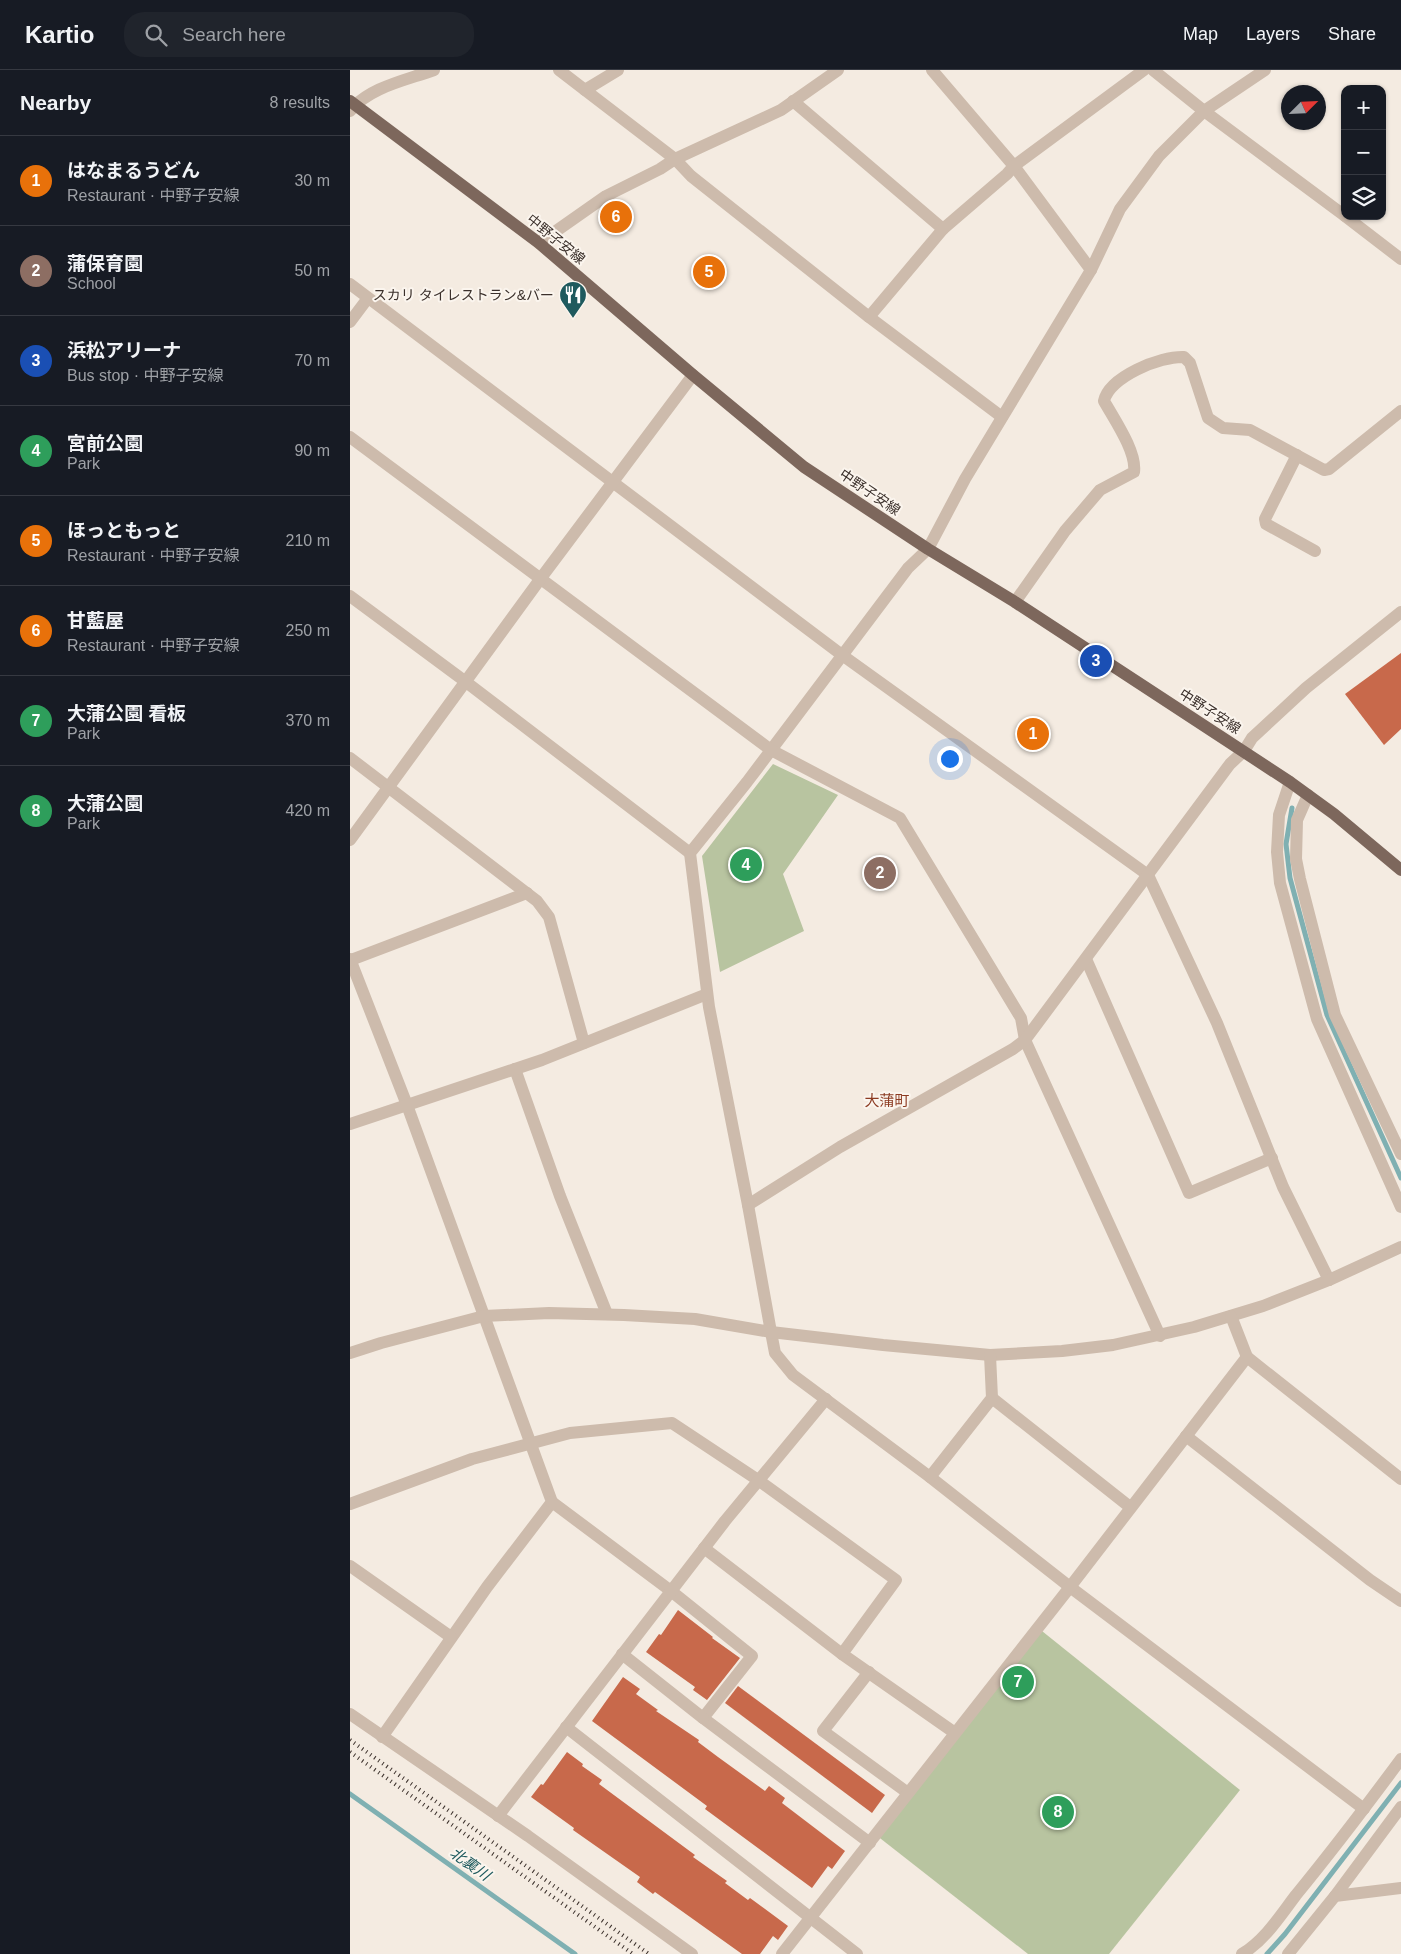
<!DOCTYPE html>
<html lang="en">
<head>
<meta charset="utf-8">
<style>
	:root { --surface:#171b24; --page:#20242c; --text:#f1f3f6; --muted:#9ea1a6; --line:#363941; --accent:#b45309 }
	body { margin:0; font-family:Arial,"Noto Sans JP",sans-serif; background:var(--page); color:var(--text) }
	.controls { position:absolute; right:15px; top:15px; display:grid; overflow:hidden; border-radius:10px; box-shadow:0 1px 4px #0004 }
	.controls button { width:45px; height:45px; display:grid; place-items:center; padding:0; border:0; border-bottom:1px solid var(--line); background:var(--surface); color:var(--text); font:25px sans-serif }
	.compass { position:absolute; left:931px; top:15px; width:45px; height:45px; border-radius:50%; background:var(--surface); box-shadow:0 1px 4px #0004; rotate:66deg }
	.you { position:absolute; left:599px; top:688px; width:18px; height:18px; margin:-12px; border:4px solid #fff; border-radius:50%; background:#1a73e8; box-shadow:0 0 0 8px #1a73e833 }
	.badge { display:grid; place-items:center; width:32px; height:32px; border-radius:50%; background:var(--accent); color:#fff; font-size:16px; font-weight:700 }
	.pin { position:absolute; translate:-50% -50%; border:2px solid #fff; box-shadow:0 1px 5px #0006 }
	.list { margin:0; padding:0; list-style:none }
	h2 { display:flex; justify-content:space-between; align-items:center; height:65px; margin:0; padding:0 20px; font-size:21px }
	h2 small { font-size:16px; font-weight:400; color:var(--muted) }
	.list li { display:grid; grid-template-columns:32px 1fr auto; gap:15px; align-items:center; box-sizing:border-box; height:90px; padding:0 20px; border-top:1px solid var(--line) }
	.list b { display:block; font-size:19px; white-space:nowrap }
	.list p { margin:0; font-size:16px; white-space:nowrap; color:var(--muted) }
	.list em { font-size:16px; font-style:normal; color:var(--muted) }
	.icon { flex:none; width:28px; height:28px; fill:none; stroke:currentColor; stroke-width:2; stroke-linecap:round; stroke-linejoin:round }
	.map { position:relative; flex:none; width:1051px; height:1884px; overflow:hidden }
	header { display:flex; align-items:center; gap:30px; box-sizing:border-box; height:70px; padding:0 25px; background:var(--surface); border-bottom:1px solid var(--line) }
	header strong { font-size:24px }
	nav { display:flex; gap:28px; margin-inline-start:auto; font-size:18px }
	.search { width:350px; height:45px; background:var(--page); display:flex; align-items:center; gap:12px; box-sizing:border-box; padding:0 18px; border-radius:20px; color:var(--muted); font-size:19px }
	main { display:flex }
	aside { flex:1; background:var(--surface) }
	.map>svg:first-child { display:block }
</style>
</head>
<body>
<header>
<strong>Kartio</strong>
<div class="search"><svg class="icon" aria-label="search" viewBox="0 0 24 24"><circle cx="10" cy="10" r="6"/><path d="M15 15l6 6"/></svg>Search here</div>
<nav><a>Map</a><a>Layers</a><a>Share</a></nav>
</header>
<main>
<aside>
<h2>Nearby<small>8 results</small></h2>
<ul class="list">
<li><span class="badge" style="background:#e8710a">1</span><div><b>はなまるうどん</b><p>Restaurant · 中野子安線</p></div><em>30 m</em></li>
<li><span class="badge" style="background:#8d6e63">2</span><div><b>蒲保育園</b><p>School</p></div><em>50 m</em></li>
<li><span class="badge" style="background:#1a4fb4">3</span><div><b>浜松アリーナ</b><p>Bus stop · 中野子安線</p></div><em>70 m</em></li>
<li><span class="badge" style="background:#2e9e5b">4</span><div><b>宮前公園</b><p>Park</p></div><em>90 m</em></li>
<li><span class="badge" style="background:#e8710a">5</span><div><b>ほっともっと</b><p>Restaurant · 中野子安線</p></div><em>210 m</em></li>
<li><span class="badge" style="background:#e8710a">6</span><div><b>甘藍屋</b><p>Restaurant · 中野子安線</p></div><em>250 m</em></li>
<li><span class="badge" style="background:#2e9e5b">7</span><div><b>大蒲公園 看板</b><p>Park</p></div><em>370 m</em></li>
<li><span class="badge" style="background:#2e9e5b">8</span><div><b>大蒲公園</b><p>Park</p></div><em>420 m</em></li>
</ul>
</aside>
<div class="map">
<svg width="1051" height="1884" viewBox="0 0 1051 1884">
	<rect width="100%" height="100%" fill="#f4ebe1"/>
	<!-- green -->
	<g fill="#b8c4a0">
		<polygon points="423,694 488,725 433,804 454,861 370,902 352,786"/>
		<polygon points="687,1557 890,1720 759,1884 678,1884 526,1765"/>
	</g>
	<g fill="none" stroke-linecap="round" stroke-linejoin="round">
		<!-- stream -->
		<g stroke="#7fb0b2" stroke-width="5">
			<polyline points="942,738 936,774 940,808 977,945 1051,1108"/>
			<polyline points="0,1724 225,1884"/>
			<polyline points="917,1884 935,1864 1051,1713"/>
		</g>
	</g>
	<!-- building -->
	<g fill="#c8694b">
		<polygon points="1051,583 1051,659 1034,675 995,624"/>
		<polygon points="328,1540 363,1567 362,1568 390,1588 357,1630 343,1620 345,1617 296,1582 309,1564 311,1565"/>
		<polygon points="273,1607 290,1619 286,1624 308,1640 306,1641 349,1670 348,1672 368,1687 415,1721 419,1716 435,1728 432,1733 495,1781 482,1799 478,1796 462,1818 355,1739 357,1736 242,1651"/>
		<polygon points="388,1616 535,1725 522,1743 375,1633"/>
		<polygon points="217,1682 233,1694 232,1696 252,1710 249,1714 345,1785 343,1787 377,1811 375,1813 398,1830 400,1828 438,1856 428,1870 423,1866 410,1884 392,1884 305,1822 303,1824 287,1812 290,1807 223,1760 224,1758 181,1727 191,1714 193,1715"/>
	</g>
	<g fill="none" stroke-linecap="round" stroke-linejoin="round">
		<!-- minor -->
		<g stroke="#cdbbac" stroke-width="12">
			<polyline points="209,0 235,20"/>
			<polyline points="268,0 235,20 325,89 341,106 519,247 652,347"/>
			<polyline points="582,0 664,96 741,200"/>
			<polyline points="803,0 854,41 995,146"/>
			<polyline points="915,0 854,41 809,86 770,139 741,200 615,409 578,479 558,498 397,712 340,783 359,937 398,1135 421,1262 425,1283 443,1305 580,1407 720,1517 1014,1739"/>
			<polyline points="443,31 593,159"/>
			<path d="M0,41C19,17 57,10 84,0"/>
			<polyline points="995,146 1051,189"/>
			<polyline points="189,173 256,126 310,99 325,89 431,40 488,0"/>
			<polyline points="0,214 492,585 798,805 867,953 933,1117 979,1210"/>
			<polyline points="519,247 593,159 657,104 664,96 794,0"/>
			<polyline points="0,252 18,228"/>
			<polyline points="0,367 421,680 550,748 671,948 675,970 810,1266"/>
			<polyline points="947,385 915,449 916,454 965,481"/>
			<polyline points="0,526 116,612 340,783"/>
			<path d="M665,532L715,461L750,420L784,402C787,382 764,349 754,331C759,307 810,286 834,287L840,293L858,348L873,358L900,360L974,400L979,399L1051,341"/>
			<polyline points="0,688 187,831 199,847 234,973"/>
			<polyline points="940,712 929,745 927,782 930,813 967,949 1051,1137"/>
			<polyline points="958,725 947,750 946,789 950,809 985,945 1051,1084"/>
			<polyline points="0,770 191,508 343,305"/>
			<polyline points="0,889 57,1035 202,1432 137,1517 32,1667"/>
			<polyline points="736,889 839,1123 922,1088"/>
			<polyline points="1,890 177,823"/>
			<polyline points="165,999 210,1126 257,1244"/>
			<polyline points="0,1054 192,990 357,924"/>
			<polyline points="398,1135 490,1077 663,979 675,970 880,694 894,681 902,668 956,618 1051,542"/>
			<polyline points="0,1283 31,1273 134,1246 199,1243 274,1245 345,1249 421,1262 533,1275 640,1285 712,1281 763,1275 844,1257 913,1236 979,1210 1051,1177"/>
			<polyline points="897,1287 1051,1409"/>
			<polyline points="642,1328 780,1437"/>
			<polyline points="836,1366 1020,1510 1051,1531"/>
			<polyline points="580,1407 642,1328 640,1285"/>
			<polyline points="202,1432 321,1521 402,1586 353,1648 520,1773"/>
			<polyline points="0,1434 122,1389 220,1363 322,1353 408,1410 546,1510 492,1584 605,1663"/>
			<polyline points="354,1478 492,1584"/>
			<polyline points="0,1496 101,1567"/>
			<polyline points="272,1584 353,1648"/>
			<polyline points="519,1602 473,1661 558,1723"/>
			<polyline points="0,1644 178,1766 342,1884"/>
			<polyline points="216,1657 507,1884"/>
			<polyline points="148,1746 375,1451 476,1329"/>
			<polyline points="985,1826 1051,1737"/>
			<polyline points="432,1884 720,1517 897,1287 881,1246"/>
			<path d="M892,1884C915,1870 930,1846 946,1825C982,1781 1017,1735 1051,1689"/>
			<polyline points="938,1884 985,1826 1051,1818"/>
		</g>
		<!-- major -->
		<polyline stroke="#7d675c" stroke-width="12" points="0,31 189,173 343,305 454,397 578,479 665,532 940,712 984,744 1051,800"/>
		<!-- rail -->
		<g stroke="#3b302b" stroke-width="4" stroke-dasharray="1 4" stroke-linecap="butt">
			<polyline points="0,1670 299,1884"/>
			<polyline points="0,1682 283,1884"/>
		</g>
	</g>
	<!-- icons -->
	<defs>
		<symbol id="restaurant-pin" viewBox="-11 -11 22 30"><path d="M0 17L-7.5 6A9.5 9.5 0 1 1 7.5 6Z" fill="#1f5a5e" stroke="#fbf5ee"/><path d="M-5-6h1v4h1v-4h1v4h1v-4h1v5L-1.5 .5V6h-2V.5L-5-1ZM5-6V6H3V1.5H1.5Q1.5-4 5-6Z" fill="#fff"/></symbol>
	</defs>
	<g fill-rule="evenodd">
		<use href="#restaurant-pin" x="207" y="209" width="32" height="43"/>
	</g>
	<g text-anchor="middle" stroke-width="4" stroke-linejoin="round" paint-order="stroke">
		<!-- street labels -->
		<g font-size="14" fill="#3b302b" stroke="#fbf5ee">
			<text transform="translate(206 169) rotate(39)" y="5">中野子安線</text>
			<text transform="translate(520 422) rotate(34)" y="5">中野子安線</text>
			<text transform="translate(860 641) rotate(33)" y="5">中野子安線</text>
		</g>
		<!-- poi labels -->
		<g font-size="14" fill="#3b302b" stroke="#fbf5ee" text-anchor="end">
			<text x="204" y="230">スカリ タイレストラン&amp;バー</text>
		</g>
		<!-- neighbourhood labels -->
		<g font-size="15" fill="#8c3b22" stroke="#fbf5ee">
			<text x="537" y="1036">大蒲町</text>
		</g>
		<!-- water labels -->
		<g font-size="15" font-style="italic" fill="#1f5a5e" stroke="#fbf5ee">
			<text transform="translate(120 1794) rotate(35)" y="5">北裏川</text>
		</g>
	</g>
</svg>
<div class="controls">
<button>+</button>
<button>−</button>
<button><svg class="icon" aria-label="layers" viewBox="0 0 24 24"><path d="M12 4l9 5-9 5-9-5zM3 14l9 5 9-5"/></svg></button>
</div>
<svg class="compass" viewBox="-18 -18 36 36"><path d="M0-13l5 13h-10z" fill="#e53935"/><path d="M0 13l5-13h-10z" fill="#9ea1a6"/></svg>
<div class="you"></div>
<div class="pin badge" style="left:683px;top:664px;background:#e8710a">1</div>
<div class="pin badge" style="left:530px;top:803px;background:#8d6e63">2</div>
<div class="pin badge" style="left:746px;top:591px;background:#1a4fb4">3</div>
<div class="pin badge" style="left:396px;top:795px;background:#2e9e5b">4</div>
<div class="pin badge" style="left:359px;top:202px;background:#e8710a">5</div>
<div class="pin badge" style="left:266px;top:147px;background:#e8710a">6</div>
<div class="pin badge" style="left:668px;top:1612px;background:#2e9e5b">7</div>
<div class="pin badge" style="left:708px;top:1742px;background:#2e9e5b">8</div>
</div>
</main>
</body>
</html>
